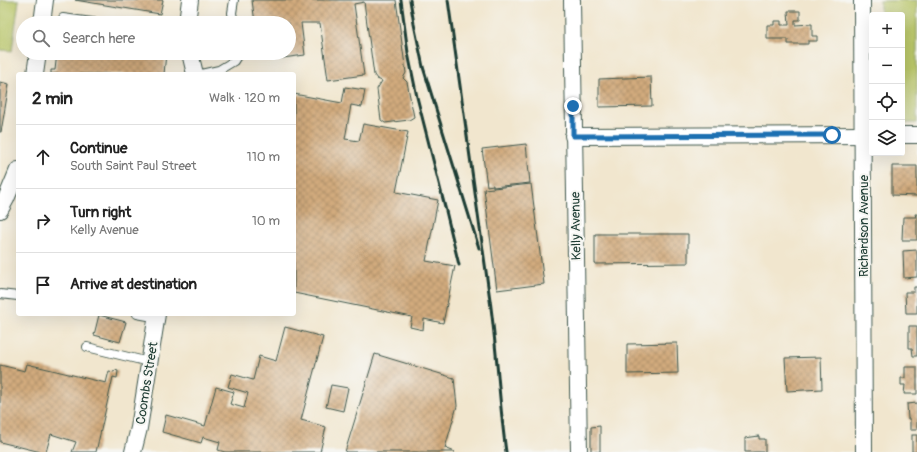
<!DOCTYPE html>
<html lang="en">
<head>
<meta charset="utf-8">
<style>
	:root { --surface:#fff; --page:#f2f2f2; --text:#222; --muted:#767676; --line:#e0e0e0 }
	body { margin:0; font-family:Pangolin,sans-serif; background:var(--page); color:var(--text) }
	.controls { position:absolute; right:12px; top:12px; display:grid; overflow:hidden; border-radius:4px; box-shadow:0 4px 16px #0002 }
	.controls button { width:36px; height:36px; display:grid; place-items:center; padding:0; border:0; border-bottom:1px solid var(--line); background:var(--surface); color:var(--text); font:20px sans-serif }
	.stop { position:absolute; width:12px; height:12px; margin:-9px; border:3px solid #1f6fb2; border-radius:50%; background:#fff }
	.stop.end { background:#1f6fb2; border-color:#fff; box-shadow:0 1px 4px #0008 }
	.list { margin:0; padding:0; list-style:none }
	h2 { display:flex; justify-content:space-between; align-items:center; height:52px; margin:0; padding:0 16px; font-size:17px }
	h2 small { font-size:13px; font-weight:400; color:var(--muted) }
	.list li { display:grid; grid-template-columns:26px 1fr auto; gap:12px; align-items:center; box-sizing:border-box; height:64px; padding:0 16px; border-top:1px solid var(--line) }
	.list b { display:block; font-size:15px; white-space:nowrap }
	.list p { margin:0; font-size:13px; white-space:nowrap; color:var(--muted) }
	.list em { font-size:13px; font-style:normal; color:var(--muted) }
	.icon { flex:none; width:22px; height:22px; fill:none; stroke:currentColor; stroke-width:2; stroke-linecap:round; stroke-linejoin:round }
	.map { position:relative; flex:none; width:917px; height:452px; overflow:hidden }
	.search { position:absolute; background:var(--surface); box-shadow:0 4px 16px #0002; left:16px; top:16px; width:280px; height:44px; display:flex; align-items:center; gap:10px; box-sizing:border-box; padding:0 14px; border-radius:22px; color:var(--muted); font-size:15px }
	.panel { position:absolute; background:var(--surface); box-shadow:0 4px 16px #0002; left:16px; top:72px; width:280px; height:244px; border-radius:4px }
	.map>svg:first-child { display:block }
</style>
</head>
<body>
<div class="map">
<svg width="917" height="452" viewBox="0 0 917 452">
	<defs>
		<pattern id="building-cross-hatch" width="8" height="8" patternUnits="userSpaceOnUse"><rect width="8" height="8" fill="#d1aa7d"/><path d="M0 0l8 8M0 8l8-8" fill="none" stroke="#a98c67"/></pattern>
	</defs>
	<rect width="100%" height="100%" fill="#f6f6f2"/>
	<filter id="ink" filterUnits="userSpaceOnUse"><feTurbulence type="fractalNoise" baseFrequency=".025" numOctaves="2"/><feDisplacementMap in="SourceGraphic" scale="8" xChannelSelector="R" yChannelSelector="G"/><feConvolveMatrix kernelMatrix="1 2 1 2 8 2 1 2 1" color-interpolation-filters="sRGB"/></filter>
	<filter id="wash" filterUnits="userSpaceOnUse"><feTurbulence type="fractalNoise" baseFrequency=".012" numOctaves="4" result="noise"/><feDisplacementMap in="SourceGraphic" scale="16" xChannelSelector="R" yChannelSelector="G"/><feGaussianBlur stdDeviation="0.9" result="paint"/><feColorMatrix in="noise" values="0 0 0 0 0 0 0 0 0 0 0 0 0 0 0 0 0 1.4 0 .05"/><feComposite in="paint" operator="in"/></filter>
	<g filter="url(#wash)">
		<rect width="100%" height="100%" fill="#f1e6ce"/>
		<!-- green -->
		<g fill="#b8c567" stroke="#6c814e">
			<polygon points="0,0 19,0 12,51 0,50"/>
			<polygon points="917,0 917,123 902,123 902,15 880,15 880,1"/>
		</g>
		<g id="blocks">
			<!-- building -->
			<g fill="url(#building-cross-hatch)">
				<polygon points="75,0 163,0 160,14"/>
				<polygon points="252,0 396,0 406,73 403,78 407,82 414,117 409,120 385,123 381,120 377,89 382,81 377,79 374,75 364,2 354,4 364,75 328,80 320,23 301,23 305,55 275,59 274,53 289,53 289,23 255,23"/>
				<polygon points="788,11 800,11 800,20 795,20 795,25 812,24 812,36 817,36 817,41 808,41 808,44 788,44 788,39 767,39 767,25 774,25 774,21 781,21 781,25 789,25"/>
				<polygon points="57,53 166,53 164,74 51,74 51,70 55,70"/>
				<polygon points="651,77 652,106 599,107 599,79"/>
				<polygon points="0,82 9,84 1,132 0,132"/>
				<polygon points="345,87 365,90 362,107 351,105 345,139 359,141 363,124 408,132 396,192 438,200 426,261 455,266 443,323 424,319 423,330 410,327 412,317 294,293 294,94 342,103"/>
				<polygon points="526,144 530,183 493,187 493,185 487,186 482,149"/>
				<polygon points="892,166 917,166 917,196 892,195"/>
				<polygon points="531,184 544,284 497,290 484,189"/>
				<polygon points="915,214 917,214 917,240 902,240 903,217 916,217"/>
				<polygon points="595,234 688,234 688,263 595,264"/>
				<polygon points="917,250 917,277 904,278 903,251"/>
				<polygon points="914,287 917,287 917,313 906,313 905,292 914,292"/>
				<polygon points="99,315 126,322 120,342 94,335"/>
				<polygon points="909,326 917,326 917,356 913,356 912,348 909,348"/>
				<polygon points="285,327 323,337 301,420 326,427 320,452 225,452 218,450 220,442 203,437 201,443 162,432 166,415 205,426 216,387 234,392 230,404 244,408 248,393 228,387 232,374 253,380 259,356 276,361"/>
				<polygon points="677,343 678,373 627,374 627,344"/>
				<polygon points="375,354 454,378 457,406 445,448 455,452 345,452"/>
				<polygon points="821,357 822,389 787,391 785,358"/>
				<polygon points="27,364 106,383 109,371 114,372 115,370 118,371 117,378 113,377 96,452 72,452 76,442 51,434 46,452 41,452 0,442 0,365 25,371"/>
				<polygon points="905,367 917,367 917,394 904,394 905,385 901,385 901,378 905,378"/>
				<polygon points="331,385 348,388 343,411 326,407"/>
				<polygon points="917,403 917,430 910,430 910,419 908,419 907,404"/>
				<polygon points="600,426 600,452 591,452 591,427"/>
				<rect x="912" y="435" width="5" height="17"/>
				<polygon points="759,436 759,439 765,439 765,452 745,452 745,438"/>
			</g>
		</g>
	</g>
	<g filter="url(#ink)">
		<use href="#blocks" fill-opacity="0" stroke="#3e564b" stroke-width="1"/>
		<g fill="none" stroke-linecap="round" stroke-linejoin="round">
			<defs>
				<g id="service">
					<polyline points="63,18 99,23"/>
					<polyline points="234,23 232,13 234,0"/>
					<polyline points="201,74 219,70 234,61 239,53"/>
					<polyline points="0,294 18,296"/>
					<polyline points="137,314 148,316 155,314"/>
					<polyline points="87,347 149,362"/>
				</g>
				<g id="minor">
					<polyline points="572,0 579,452"/>
					<polyline points="862,0 864,452"/>
					<polyline points="42,23 45,0"/>
					<polyline points="187,23 190,0"/>
					<polyline points="190,53 195,74"/>
					<polyline points="35,74 38,53"/>
					<polyline points="902,135 917,135"/>
					<polyline points="573,136 872,135"/>
					<polyline points="0,210 6,199 18,170"/>
					<polyline points="133,452 139,428 157,314"/>
				</g>
			</defs>
			<!-- service casing -->
			<use href="#service" stroke="#3e564b" stroke-width="10"/>
			<!-- minor casing -->
			<use href="#minor" stroke="#3e564b" stroke-width="18"/>
			<!-- service -->
			<use href="#service" stroke="#fff" stroke-width="8"/>
			<!-- minor -->
			<use href="#minor" stroke="#fff" stroke-width="16"/>
			<!-- rail -->
			<g stroke="#1f3d34" stroke-width="3">
				<polyline points="401,0 408,53 417,97 446,211 459,265"/>
				<polyline points="410,0 414,24 423,67 479,248"/>
				<path d="M448,0L490,300C497,350 499,401 506,452"/>
			</g>
		</g>
	</g>
	<g fill="none" stroke-linecap="round" stroke-linejoin="round" filter="url(#ink)">
		<!-- route -->
		<polyline stroke="#1f6fb2" stroke-width="5" points="573,106 573,136 832,135"/>
	</g>
	<g text-anchor="middle" stroke-width="4" stroke-linejoin="round" paint-order="stroke">
		<!-- street labels -->
		<g font-size="13" fill="#1f3d34" stroke="#f6f6f2">
			<text transform="translate(575 226) rotate(-91)" y="5">Kelly Avenue</text>
			<text transform="translate(863 226) rotate(-90)" y="5">Richardson Avenue</text>
			<text transform="translate(146 383) rotate(-81)" y="5">Coombs Street</text>
		</g>
	</g>
</svg>
<div class="controls">
<button>+</button>
<button>−</button>
<button><svg class="icon" aria-label="locate" viewBox="0 0 24 24"><circle cx="12" cy="12" r="6"/><path d="M12 2v4M12 18v4M2 12h4M18 12h4"/></svg></button>
<button><svg class="icon" aria-label="layers" viewBox="0 0 24 24"><path d="M12 4l9 5-9 5-9-5zM3 14l9 5 9-5"/></svg></button>
</div>
<div class="stop" style="left:832px;top:135px"></div>
<div class="stop end" style="left:573px;top:106px"></div>
<div class="search"><svg class="icon" aria-label="search" viewBox="0 0 24 24"><circle cx="10" cy="10" r="6"/><path d="M15 15l6 6"/></svg>Search here</div>
<section class="panel">
<h2>2 min<small>Walk · 120 m</small></h2>
<ul class="list">
<li><svg class="icon" aria-label="ahead" viewBox="0 0 24 24"><path d="M12 20V5M6 11l6-6 6 6"/></svg><div><b>Continue</b><p>South Saint Paul Street</p></div><em>110 m</em></li>
<li><svg class="icon" aria-label="right" viewBox="0 0 24 24"><path d="M7 20v-9h11M14 6l5 5-5 5"/></svg><div><b>Turn right</b><p>Kelly Avenue</p></div><em>10 m</em></li>
<li><svg class="icon" aria-label="arrive" viewBox="0 0 24 24"><path d="M6 21V4h12l-3 4 3 4H6"/></svg><div><b>Arrive at destination</b></div></li>
</ul>
</section>
</div>
</body>
</html>
